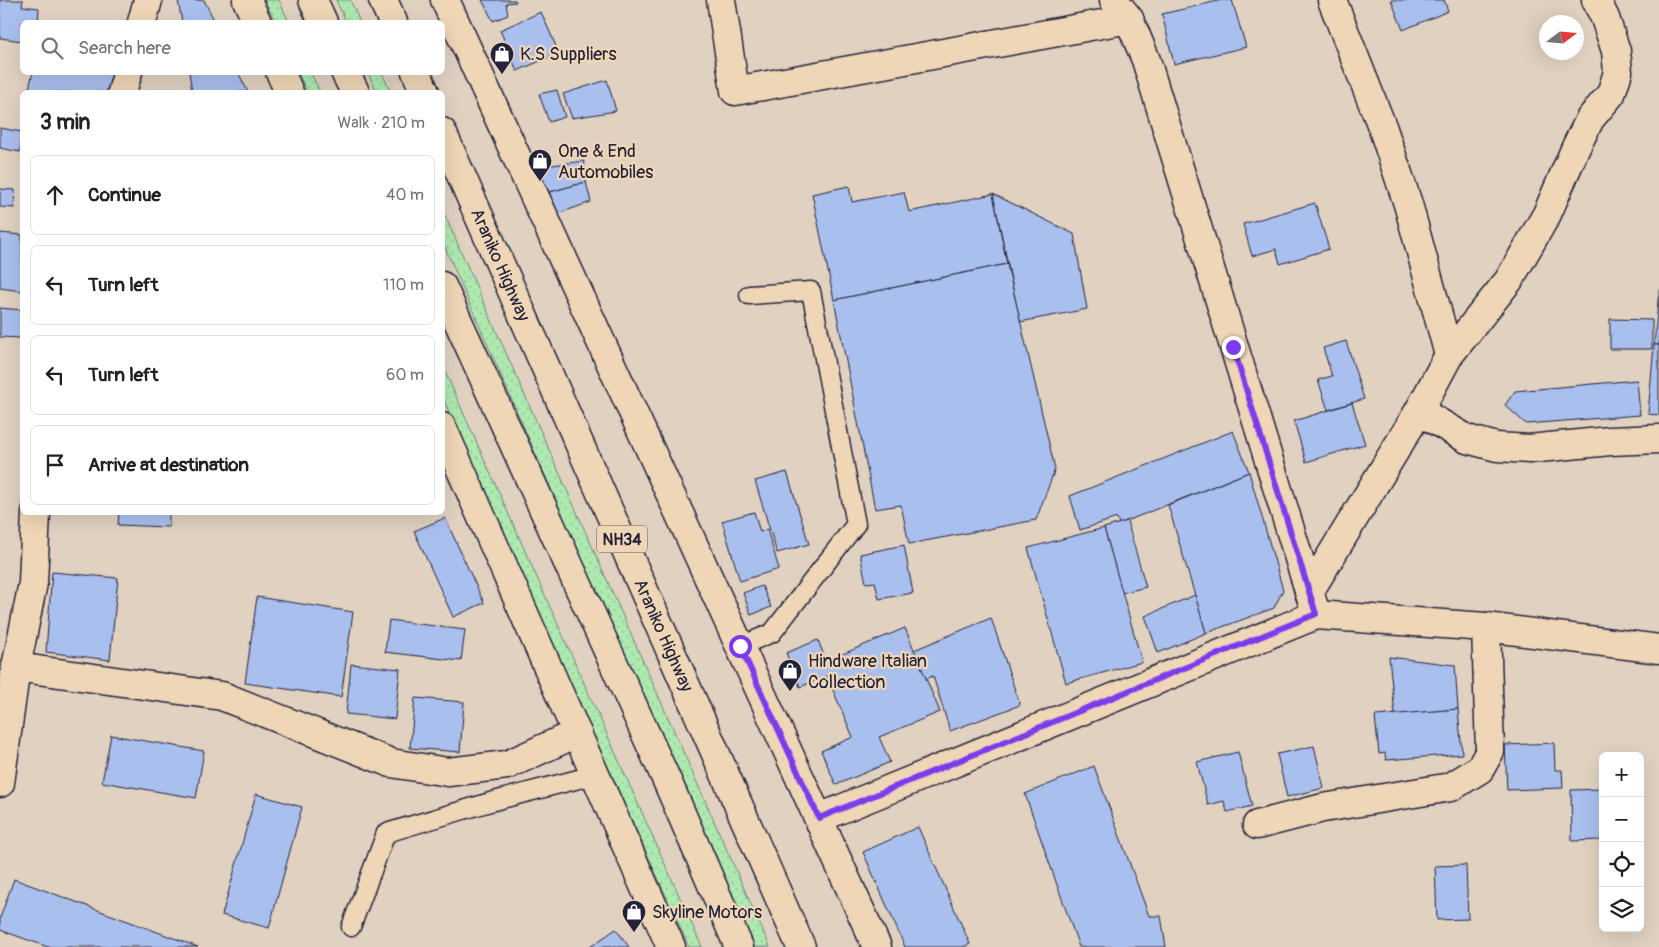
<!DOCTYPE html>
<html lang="en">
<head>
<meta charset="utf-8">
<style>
	:root { --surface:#fff; --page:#f6f6f6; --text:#202124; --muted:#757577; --line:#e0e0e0 }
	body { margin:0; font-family:Pangolin,sans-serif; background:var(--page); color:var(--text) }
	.controls { position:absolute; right:15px; bottom:15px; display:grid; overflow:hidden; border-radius:8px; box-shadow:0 5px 20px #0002 }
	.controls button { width:45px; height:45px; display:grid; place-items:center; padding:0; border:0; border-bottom:1px solid var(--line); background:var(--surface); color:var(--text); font:25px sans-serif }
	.compass { position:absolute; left:1539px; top:15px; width:45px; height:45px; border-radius:50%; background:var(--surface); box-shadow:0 5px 20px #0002; rotate:74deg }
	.stop { position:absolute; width:15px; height:15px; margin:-11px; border:4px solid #7c3aed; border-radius:50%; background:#fff }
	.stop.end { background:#7c3aed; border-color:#fff; box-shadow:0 1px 5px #0008 }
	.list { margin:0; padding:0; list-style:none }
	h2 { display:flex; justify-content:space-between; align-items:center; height:65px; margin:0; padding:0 20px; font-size:21px }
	h2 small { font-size:16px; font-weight:400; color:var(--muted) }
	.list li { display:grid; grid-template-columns:32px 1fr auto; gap:15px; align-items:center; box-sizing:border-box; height:80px; margin:0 10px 10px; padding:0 10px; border:1px solid var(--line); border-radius:8px }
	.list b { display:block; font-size:19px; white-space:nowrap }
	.list em { font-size:16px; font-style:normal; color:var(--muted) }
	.icon { flex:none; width:28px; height:28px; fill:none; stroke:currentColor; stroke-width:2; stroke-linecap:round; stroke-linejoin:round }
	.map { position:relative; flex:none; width:1659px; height:947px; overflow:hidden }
	.search { position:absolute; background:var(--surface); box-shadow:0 5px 20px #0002; left:20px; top:20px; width:425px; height:55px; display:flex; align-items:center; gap:12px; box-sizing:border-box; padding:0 18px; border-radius:8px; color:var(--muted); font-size:19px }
	.panel { position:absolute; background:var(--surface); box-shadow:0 5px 20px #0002; left:20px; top:90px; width:425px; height:425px; border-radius:8px }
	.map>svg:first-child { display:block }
</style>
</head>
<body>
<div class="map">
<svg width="1659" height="947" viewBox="0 0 1659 947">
	<defs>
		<pattern id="grass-dots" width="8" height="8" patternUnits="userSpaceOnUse" patternTransform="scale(1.25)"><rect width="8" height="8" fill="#aeeab0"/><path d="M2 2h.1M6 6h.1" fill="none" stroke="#95c898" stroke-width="1.8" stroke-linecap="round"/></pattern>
	</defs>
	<rect width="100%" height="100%" fill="#e0d1c1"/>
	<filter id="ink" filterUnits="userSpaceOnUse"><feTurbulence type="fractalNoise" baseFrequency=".02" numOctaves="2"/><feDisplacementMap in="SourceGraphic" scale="10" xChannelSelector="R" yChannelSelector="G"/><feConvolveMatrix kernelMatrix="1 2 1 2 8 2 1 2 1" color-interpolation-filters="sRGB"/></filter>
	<g filter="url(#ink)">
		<!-- grass -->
		<g fill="url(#grass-dots)" stroke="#688676">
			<polygon points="265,0 279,0 289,22 275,22"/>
			<polygon points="336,0 350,0 360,22 346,22"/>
			<polygon points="298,73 311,73 320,92 307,92"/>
			<polygon points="368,73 382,73 391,92 377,92"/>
			<polygon points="442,209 770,947 752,947 443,243"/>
			<polygon points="442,365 702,947 689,947 466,452 443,398"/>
		</g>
		<!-- building -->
		<g fill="#a9bfee" stroke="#22223b">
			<polygon points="0,0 23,0 22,6 39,8 38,22 22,22 22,41 0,38"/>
			<polygon points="204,0 215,22 182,22 178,1"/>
			<polygon points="482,0 515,0 516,2 506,3 508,15 493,21"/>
			<polygon points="1222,0 1232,0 1246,47 1174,64 1162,14"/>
			<polygon points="1391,0 1444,0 1448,11 1403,30"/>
			<polygon points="541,12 559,53 517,71 500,30"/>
			<polygon points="33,72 116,72 111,92 28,92"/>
			<polygon points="189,72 238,72 248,92 192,92"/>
			<polygon points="607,80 616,111 572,118 563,94"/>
			<polygon points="557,90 565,117 549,122 539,94"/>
			<polygon points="0,128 22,132 20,152 0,148"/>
			<polygon points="584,161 586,182 543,194 536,167"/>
			<polygon points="586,182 591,202 557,214 543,194"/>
			<polygon points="849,186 852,202 904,192 909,212 993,194 1007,264 834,300 812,194"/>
			<polygon points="0,189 15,190 14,208 0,207"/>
			<polygon points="993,194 1074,234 1087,309 1020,322"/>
			<polygon points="1315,203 1329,249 1280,264 1276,249 1252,256 1243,224"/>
			<polygon points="0,233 22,235 22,291 0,288"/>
			<polygon points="1007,264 1055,469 1036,520 909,544 901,505 875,509 834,300"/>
			<polygon points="1659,290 1659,345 1654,345"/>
			<polygon points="0,308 22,310 21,338 0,337"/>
			<polygon points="1610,319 1652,320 1652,349 1610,349"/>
			<polygon points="1346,341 1364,399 1328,410 1318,380 1332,376 1323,348"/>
			<polygon points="1654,345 1659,345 1659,415 1648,414"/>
			<polygon points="1637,380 1640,415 1526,424 1505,405 1515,391"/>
			<polygon points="1352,403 1365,444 1306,462 1294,421"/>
			<polygon points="1233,431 1249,472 1119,524 1117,518 1080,530 1070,496"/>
			<polygon points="787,472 809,544 777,553 755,481"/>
			<polygon points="1249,472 1283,590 1274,608 1206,633 1168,505"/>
			<polygon points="119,512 169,512 169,527 118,525"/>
			<polygon points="754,512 760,532 767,529 779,569 740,581 722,521"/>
			<polygon points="445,518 484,603 453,617 414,531"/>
			<polygon points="1127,521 1146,587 1122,593 1104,528"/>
			<polygon points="1104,528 1142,662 1066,683 1028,548"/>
			<polygon points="904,545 913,593 879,599 875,582 866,583 860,554"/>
			<polygon points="52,572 118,578 110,660 46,652"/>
			<polygon points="762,586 771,607 751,615 743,593"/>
			<polygon points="1195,595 1206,633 1158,653 1145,616"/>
			<polygon points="257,597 353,612 341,697 245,683"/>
			<polygon points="991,618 1020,705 950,731 933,676 926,679 914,650"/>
			<polygon points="389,620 465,630 461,661 385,652"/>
			<polygon points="905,628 940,712 879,737 890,762 836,785 821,751 853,737 827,676 800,687 786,653 818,640 826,661"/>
			<polygon points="1389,657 1455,665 1458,709 1395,715"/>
			<polygon points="351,664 400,669 395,719 346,714"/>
			<polygon points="415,698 464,702 460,752 410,748"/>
			<polygon points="1458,709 1462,754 1386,760 1385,753 1379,754 1375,716"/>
			<polygon points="111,735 204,751 196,798 102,782"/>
			<polygon points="1554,743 1555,770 1562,770 1563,788 1507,790 1505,745"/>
			<polygon points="1314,746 1324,788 1287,797 1277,754"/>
			<polygon points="1238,752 1252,806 1227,812 1224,801 1208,805 1197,762"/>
			<polygon points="1094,766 1149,916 1161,916 1166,947 1079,947 1025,794"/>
			<polygon points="1603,789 1603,840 1572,841 1571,790"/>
			<polygon points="256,794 302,807 269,928 222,915"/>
			<polygon points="918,827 970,944 963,947 905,947 863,852"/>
			<polygon points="1466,865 1468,919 1437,920 1435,866"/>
			<polygon points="14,879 198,947 48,947 0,930 0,918"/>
			<polygon points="616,929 629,947 590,947"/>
		</g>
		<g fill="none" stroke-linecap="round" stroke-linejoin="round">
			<defs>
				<g id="lane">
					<polyline points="740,646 772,633 856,524 811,291 749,295"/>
					<polyline points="351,927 386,833 490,802 594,775"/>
				</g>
				<g id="street">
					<polyline points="247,0 257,22"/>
					<polyline points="445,0 877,947"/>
					<polyline points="721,0 735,91 1129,19"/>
					<polyline points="1114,0 1129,19 1146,60 1313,604"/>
					<polyline points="1332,0 1383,129 1408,204 1449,355"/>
					<polyline points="142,22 148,0"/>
					<polyline points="280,72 289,92"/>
					<polyline points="122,92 128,72"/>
					<polyline points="1419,411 1467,439 1497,447 1529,449 1610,441 1659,439"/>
					<polyline points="442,427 671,947"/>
					<polyline points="1309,592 1419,411 1449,355 1509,280 1547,214 1576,147 1590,119 1611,94 1618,72 1616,51 1605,18 1596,0"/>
					<polyline points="16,667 222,696 391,763 448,772 507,765 577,733"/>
					<polyline points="0,783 16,667 33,583 36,512"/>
					<polyline points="819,818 1316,615 1486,627 1659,649"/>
					<polyline points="1257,825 1323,808 1451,787 1480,769 1490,751 1486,627"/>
				</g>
				<g id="highway">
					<polyline points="313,0 323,22"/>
					<polyline points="383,0 393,22"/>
					<polyline points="345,72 355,92"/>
					<polyline points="416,72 425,92"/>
					<path id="s1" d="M442,132L801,947"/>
					<polyline points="442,286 668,783 739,947"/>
				</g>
			</defs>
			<!-- lane casing -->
			<use href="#lane" stroke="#22223b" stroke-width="21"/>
			<!-- street casing -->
			<use href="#street" stroke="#22223b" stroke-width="31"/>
			<!-- highway casing -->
			<use href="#highway" stroke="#22223b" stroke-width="31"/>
			<!-- lane -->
			<use href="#lane" stroke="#eed6b6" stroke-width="18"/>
			<!-- street -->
			<use href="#street" stroke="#eed6b6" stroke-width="28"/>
			<!-- highway -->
			<use href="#highway" stroke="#eed6b6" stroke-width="28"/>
		</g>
	</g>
	<g fill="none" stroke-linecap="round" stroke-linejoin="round" filter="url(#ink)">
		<!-- route -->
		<polyline stroke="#7c3aed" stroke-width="6" points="740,646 819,818 1316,614 1233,347"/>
	</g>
	<!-- icons -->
	<defs>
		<symbol id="shop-pin" viewBox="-11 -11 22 30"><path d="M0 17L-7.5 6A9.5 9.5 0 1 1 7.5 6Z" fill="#22223b" stroke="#eed6b6"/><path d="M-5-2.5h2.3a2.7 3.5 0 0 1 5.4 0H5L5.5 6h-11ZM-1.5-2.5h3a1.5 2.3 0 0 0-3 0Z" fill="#fff"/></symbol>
	</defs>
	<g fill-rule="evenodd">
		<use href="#shop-pin" x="488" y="40" width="28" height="38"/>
		<use href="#shop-pin" x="526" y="147" width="28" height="38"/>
		<use href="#shop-pin" x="776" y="657" width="28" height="38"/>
		<use href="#shop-pin" x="620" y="898" width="28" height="38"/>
	</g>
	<g text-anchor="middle" stroke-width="4.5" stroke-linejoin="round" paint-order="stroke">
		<!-- shield labels -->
		<rect fill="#eed6b6" stroke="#5f5860" stroke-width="1" x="597" y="525.5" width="50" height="27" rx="4"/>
		<g font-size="16" font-weight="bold" fill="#22223b">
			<text x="622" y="545">NH34</text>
		</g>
		<!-- poi labels -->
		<g font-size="18" fill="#22223b" stroke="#eed6b6" text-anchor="start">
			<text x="520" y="60">K.S Suppliers</text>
			<text x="558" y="157">One &amp; End<tspan x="558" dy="21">Automobiles</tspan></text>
			<text x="808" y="667">Hindware Italian<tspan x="808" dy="21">Collection</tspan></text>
			<text x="652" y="918">Skyline Motors</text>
		</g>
		<!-- street labels -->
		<g font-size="18" fill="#22223b" stroke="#eed6b6">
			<text dy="6" stroke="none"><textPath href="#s1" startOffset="145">Araniko Highway</textPath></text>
			<text dy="6" stroke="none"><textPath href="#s1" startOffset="550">Araniko Highway</textPath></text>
		</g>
	</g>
</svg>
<div class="controls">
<button>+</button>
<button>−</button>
<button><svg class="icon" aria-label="locate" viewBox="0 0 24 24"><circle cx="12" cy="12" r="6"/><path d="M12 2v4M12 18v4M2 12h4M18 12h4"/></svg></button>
<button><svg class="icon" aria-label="layers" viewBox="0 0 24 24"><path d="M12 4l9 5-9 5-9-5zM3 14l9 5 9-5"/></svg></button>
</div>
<svg class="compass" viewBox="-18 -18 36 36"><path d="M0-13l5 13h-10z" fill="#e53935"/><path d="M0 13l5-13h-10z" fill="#757577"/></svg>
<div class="stop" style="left:740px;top:646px"></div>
<div class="stop end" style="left:1233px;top:347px"></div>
<div class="search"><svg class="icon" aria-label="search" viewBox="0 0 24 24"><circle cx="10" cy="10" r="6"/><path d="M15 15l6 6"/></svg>Search here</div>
<section class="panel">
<h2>3 min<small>Walk · 210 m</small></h2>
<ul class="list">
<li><svg class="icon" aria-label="ahead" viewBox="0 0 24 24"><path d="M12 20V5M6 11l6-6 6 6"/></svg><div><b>Continue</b></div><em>40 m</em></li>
<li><svg class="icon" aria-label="left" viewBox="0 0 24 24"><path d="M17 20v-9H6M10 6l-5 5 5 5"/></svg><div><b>Turn left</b></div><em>110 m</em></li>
<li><svg class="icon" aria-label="left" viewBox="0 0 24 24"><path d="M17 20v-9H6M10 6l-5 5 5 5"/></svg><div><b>Turn left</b></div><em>60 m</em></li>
<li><svg class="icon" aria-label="arrive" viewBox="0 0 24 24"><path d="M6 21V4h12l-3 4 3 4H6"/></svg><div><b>Arrive at destination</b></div></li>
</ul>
</section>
</div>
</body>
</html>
